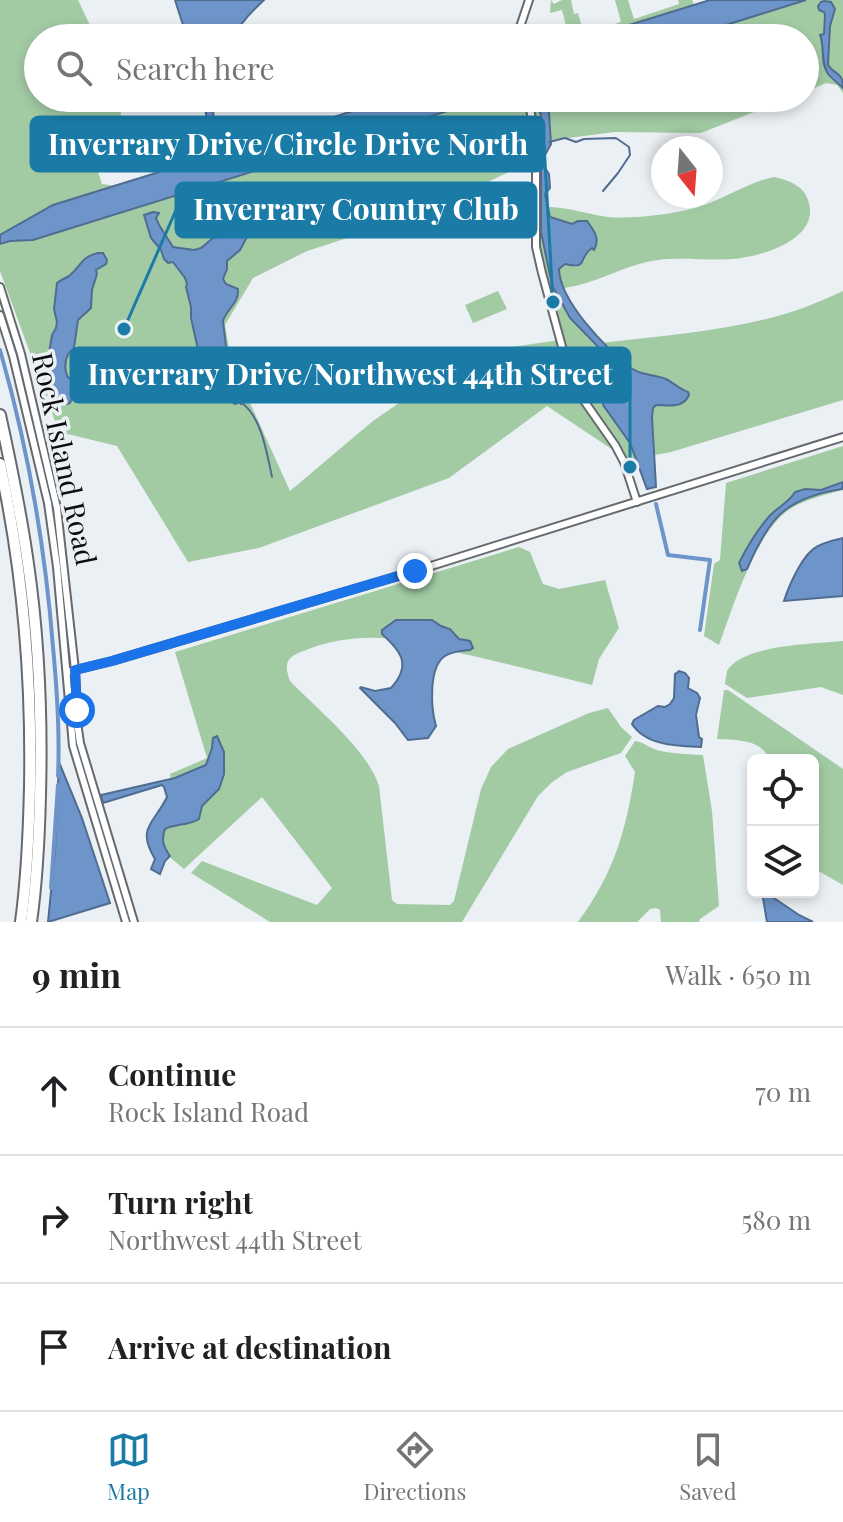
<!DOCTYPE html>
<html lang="en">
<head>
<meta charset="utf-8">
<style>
	:root { --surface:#fff; --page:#f6f6f6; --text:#202124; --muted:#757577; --line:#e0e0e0; --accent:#1b7ba7 }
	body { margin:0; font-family:"Playfair Display",serif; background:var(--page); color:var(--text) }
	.controls { position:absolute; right:24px; bottom:24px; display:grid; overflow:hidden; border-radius:12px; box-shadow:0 4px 12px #0003 }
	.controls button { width:72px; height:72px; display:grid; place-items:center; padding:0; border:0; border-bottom:2px solid var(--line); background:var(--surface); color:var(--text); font:40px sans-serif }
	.compass { position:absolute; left:651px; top:136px; width:72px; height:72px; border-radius:50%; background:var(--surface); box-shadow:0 4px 12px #0003; rotate:163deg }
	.stop { position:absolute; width:24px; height:24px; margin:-18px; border:6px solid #1a73e8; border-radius:50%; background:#fff }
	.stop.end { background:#1a73e8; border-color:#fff; box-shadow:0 2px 8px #0008 }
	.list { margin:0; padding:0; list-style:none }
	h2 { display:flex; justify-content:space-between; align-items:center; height:104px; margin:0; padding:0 32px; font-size:34px }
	h2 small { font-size:26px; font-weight:400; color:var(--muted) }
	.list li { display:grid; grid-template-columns:52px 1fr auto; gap:24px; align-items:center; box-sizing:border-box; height:128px; padding:0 32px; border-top:2px solid var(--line) }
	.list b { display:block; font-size:30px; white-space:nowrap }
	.list p { margin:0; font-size:26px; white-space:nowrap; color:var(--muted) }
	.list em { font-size:26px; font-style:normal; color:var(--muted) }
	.icon { flex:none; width:44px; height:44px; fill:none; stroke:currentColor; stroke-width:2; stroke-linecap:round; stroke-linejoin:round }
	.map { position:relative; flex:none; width:843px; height:922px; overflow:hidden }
	.search { position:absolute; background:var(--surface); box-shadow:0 4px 12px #0003; left:24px; right:24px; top:24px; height:88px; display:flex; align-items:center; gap:20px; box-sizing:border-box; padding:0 28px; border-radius:44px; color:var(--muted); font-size:30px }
	.sheet { height:488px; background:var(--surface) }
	nav { display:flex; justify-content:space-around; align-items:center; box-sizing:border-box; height:112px; border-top:2px solid var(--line); background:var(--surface); font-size:22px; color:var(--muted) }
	nav a { display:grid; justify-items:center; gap:4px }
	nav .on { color:var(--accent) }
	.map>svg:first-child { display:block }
</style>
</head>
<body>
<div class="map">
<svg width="843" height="922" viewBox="0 0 843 922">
	<rect width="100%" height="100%" fill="#ebf0f4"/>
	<!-- green -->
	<g fill="#a2cba4" fill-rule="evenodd">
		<path d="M0,0H78L96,38H38V98H120C122,114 122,130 108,141C102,145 97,146 91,150L102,184L116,186L53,205L0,235Z"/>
		<polygon points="551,0 554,4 562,0 571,0 574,14 578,13 584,34 621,22 615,0 628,0 634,19 679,4 678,0 692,0 694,5 587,38 569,38 562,10 550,13"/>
		<polygon points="806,0 843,0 843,93 837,85 826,83 805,92 805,38 684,38"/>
		<path d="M489,98H789L701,133L615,132L545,141L543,189L547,257L574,317L600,343C667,335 738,331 803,308C816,303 830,297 843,291V400L671,452L628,460L547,406L449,478L259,548L188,562L117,446L59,432L0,271V245L10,241L33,240ZM535,148L536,247L560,340L471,353L373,421L290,491L231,361L225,325L253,278L307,251L416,216L530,162Z"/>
		<path d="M774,177C788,180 803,185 808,200C822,239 761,257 732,259C708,261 683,257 658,260C625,264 597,284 564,288L558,273L559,269L565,264L575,267L584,261L587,252L597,246L596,234L572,224L549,217L547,207C568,207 587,214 608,217C633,219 662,215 687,210C720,203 744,183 774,177Z"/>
		<polygon points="498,291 507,309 473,323 465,305"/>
		<path d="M843,446V490C825,495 806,499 790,509C756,531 733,607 719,645L704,636L714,564L720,560L726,483Z"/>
		<path d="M519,547L530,552L543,584L559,589L605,580L619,628L599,659L592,685C539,672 487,658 434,648C416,644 397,638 379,638C354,637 329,641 306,650C287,657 283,662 290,681C318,710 367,749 379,786L392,900L397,904L450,905L454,901L481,789L491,767L508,749L589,713L608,708L621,727L632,737L621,753L567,772L551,783L538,796L462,922H270L191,873L202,861L317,905L332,888L262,797L184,869L155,845L173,790L170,774L207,758L175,652Z"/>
		<path d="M843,641V695L821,687L747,698L725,684C725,683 727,672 727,671C743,644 815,644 843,641Z"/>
		<path d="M724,690H728L843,769V885L813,868V862L817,859L819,853L813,842V760H769C763,739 736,740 717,739Z"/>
		<path d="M635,741C643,742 647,746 654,749C669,754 687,754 703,755L712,811L719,906L700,919L699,922H661L660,910L656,908L650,909L637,922H578C614,873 626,831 635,772L625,756Z"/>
	</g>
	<!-- water -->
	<g fill="#6e95c9" stroke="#506c91" stroke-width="2">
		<path d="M175,0H264C252,11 240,23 233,38H173L183,25Z"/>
		<polygon points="710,0 806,0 684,38 587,38"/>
		<path d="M824,1L831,2L835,9L830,26L828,65C835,76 843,71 843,88C838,83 832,79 828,74C820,62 825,47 820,35L824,34L825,15L824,12L819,10L818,6L821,2Z"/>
		<path d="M202,98H214C211,115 215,145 235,148L394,98H489L33,240L10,241L0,244V235L53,205L185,164V161C190,156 196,151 200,146C208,133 208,111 202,98Z"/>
		<path d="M536,98H547L549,113L551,144L545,155V168L549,174L550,188L545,194L550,217L572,224L578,221H587C593,229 601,239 594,250L592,248C578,257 589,270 565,264L559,269C560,302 606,348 631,368C641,376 656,374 666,379C674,383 679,389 688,392L689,395C683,409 669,405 656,405L653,408L652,417L656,487L647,489L630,443L603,405L605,389L613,362L570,318L552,285L541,232V116Z"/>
		<path d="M153,212L159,213L156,218L159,225L173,247L194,250L201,248L213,238L240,232H245L247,237L240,250L227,261V269L223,279L226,284L238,289C239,304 227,308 223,321L229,372L238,387L243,403L241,404L239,402L235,404L210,385L197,345L191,318V307L186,287L187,284L185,278L173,262L168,263L164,259L161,250L151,238L144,215Z"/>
		<path d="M98,253H103L107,260L106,264L96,270L97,274L92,290L91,308L78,320L74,348C66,354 64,362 66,372C69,384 70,372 74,383C76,389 72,398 70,403L67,404L61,402L52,387L40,375L41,368L47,358L50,347L52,335L56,328L57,322L54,309L57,283C61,280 65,278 69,276C82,266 79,258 98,253Z"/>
		<path d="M843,482L842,489C823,492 799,499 784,511C769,522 754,552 747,569L742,571L739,563C746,549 757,531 767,519C775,508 788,504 795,492L805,489L821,490Z"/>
		<path d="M843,538V596L784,601C789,585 803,553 818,546C825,542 835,540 843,538Z"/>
		<path d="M396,620H432L441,626L450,629L459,639L470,641L473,648L470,650C462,651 452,651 445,656C428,667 431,709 436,726L428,738L408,740L395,723L360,688L361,687L375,691L391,688C412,665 401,651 382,634V630Z"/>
		<path d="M679,671L685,673L689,678L688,688L697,693L700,698L696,715L699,737L702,739L701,747C678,746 646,746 632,724L634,720L658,706L665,707L670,704L674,698L675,674Z"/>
		<path d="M217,736L224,752V774L219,789L202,806L199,819C189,826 176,823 165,829C161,840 163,846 170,856L165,861L160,874L151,869L155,859C136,827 154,824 167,797L164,787L162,785L103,803L101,795L175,778L206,765L212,748L213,738Z"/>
		<polygon points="59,762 82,818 110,903 48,922 55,851"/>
		<polygon points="762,892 770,892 771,896 799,915 813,922 767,922"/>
	</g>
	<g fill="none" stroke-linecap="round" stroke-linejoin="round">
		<!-- stream -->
		<g stroke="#506c91" stroke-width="2">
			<polyline points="549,142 565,138 576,142 584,139 616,138 629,147 630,155 618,173 603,191"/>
			<path d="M242,403C262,418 267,454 272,477"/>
		</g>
		<!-- canal -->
		<g stroke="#6e95c9" stroke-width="4">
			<path d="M0,350C28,447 45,546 53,647C57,689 60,733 58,776"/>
			<polyline points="656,504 668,555 710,560 700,630"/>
			<polyline points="51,888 58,785"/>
		</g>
		<defs>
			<g id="secondary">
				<polyline points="518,38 519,30 529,0"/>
				<polyline points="528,98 536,141 536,247 542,273 567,365 580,395 615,445 624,462 637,502"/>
				<polyline points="0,287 21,354 57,508 75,670 78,729 80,743 134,922"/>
				<polyline points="0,315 13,356 48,503 57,567 73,746 126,922"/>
				<polyline points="67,672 112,661 415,571 843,437"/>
			</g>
			<g id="highway">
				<path d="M0,415C11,465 21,514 28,564C39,640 42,718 40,795C39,837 37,880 31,922"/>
				<path d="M0,464C23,570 32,679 30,787C29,832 27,878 21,922"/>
			</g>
		</defs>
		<!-- secondary casing -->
		<use href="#secondary" stroke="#666a6e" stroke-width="10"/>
		<!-- highway casing -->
		<use href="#highway" stroke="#666a6e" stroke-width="14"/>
		<!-- secondary -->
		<use href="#secondary" stroke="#fff" stroke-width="6"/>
		<!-- highway -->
		<use href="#highway" stroke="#fff" stroke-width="10"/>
	</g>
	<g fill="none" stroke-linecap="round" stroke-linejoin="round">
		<!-- route -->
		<polyline stroke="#1a73e8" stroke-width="10" points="77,710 75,670 112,661 415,571"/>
	</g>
	<g text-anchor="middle" stroke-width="7" stroke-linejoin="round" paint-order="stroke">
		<!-- street labels -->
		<g font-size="28" fill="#0b0d0e" stroke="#ebf0f4">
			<text transform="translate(64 459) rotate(78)" y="10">Rock Island Road</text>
		</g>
	</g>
	<!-- callouts -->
	<path fill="none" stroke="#1b7ba7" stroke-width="3" d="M553 302L544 144M124 329L176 210M630 467L630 375"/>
	<g fill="#1b7ba7" stroke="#ebf0f4" stroke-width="3">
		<circle cx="553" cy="302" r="8"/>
		<circle cx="124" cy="329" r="8"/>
		<circle cx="630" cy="467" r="8"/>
	</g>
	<g fill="#1b7ba7" stroke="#1b7ba7" stroke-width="3">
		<rect x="31" y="117" width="513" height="54" rx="8"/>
		<rect x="176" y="183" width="360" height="54" rx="8"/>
		<rect x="71" y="348" width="559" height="54" rx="8"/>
	</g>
	<g font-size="30" text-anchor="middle" font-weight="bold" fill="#fff">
		<text x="288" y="155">Inverrary Drive/Circle Drive North</text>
		<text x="356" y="220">Inverrary Country Club</text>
		<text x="350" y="385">Inverrary Drive/Northwest 44th Street</text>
	</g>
</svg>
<div class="controls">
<button><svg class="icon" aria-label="locate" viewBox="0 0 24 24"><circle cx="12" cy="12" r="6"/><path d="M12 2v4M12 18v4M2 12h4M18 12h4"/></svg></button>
<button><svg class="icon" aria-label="layers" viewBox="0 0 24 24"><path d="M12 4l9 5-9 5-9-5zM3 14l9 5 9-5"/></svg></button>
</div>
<svg class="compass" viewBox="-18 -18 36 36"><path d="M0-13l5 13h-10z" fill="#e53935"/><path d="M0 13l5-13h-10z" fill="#757577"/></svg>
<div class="stop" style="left:77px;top:710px"></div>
<div class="stop end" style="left:415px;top:571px"></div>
<div class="search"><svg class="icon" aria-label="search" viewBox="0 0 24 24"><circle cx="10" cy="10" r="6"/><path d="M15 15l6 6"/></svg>Search here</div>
</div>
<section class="sheet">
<h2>9 min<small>Walk · 650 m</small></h2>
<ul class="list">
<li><svg class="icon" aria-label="ahead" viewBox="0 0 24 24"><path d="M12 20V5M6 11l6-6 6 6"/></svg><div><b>Continue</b><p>Rock Island Road</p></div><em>70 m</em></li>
<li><svg class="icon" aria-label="right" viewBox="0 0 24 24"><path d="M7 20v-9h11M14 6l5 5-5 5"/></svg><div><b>Turn right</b><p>Northwest 44th Street</p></div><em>580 m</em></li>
<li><svg class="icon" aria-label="arrive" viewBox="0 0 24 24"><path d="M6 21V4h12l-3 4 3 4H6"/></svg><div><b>Arrive at destination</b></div></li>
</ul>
</section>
<nav>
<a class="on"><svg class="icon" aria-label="map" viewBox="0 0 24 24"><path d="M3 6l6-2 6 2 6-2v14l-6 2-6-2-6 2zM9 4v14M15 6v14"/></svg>Map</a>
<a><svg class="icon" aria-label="directions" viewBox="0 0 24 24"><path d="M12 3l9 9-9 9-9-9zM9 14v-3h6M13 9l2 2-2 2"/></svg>Directions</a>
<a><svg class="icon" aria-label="saved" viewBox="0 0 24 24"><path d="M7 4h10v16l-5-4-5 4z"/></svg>Saved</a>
</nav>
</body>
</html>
